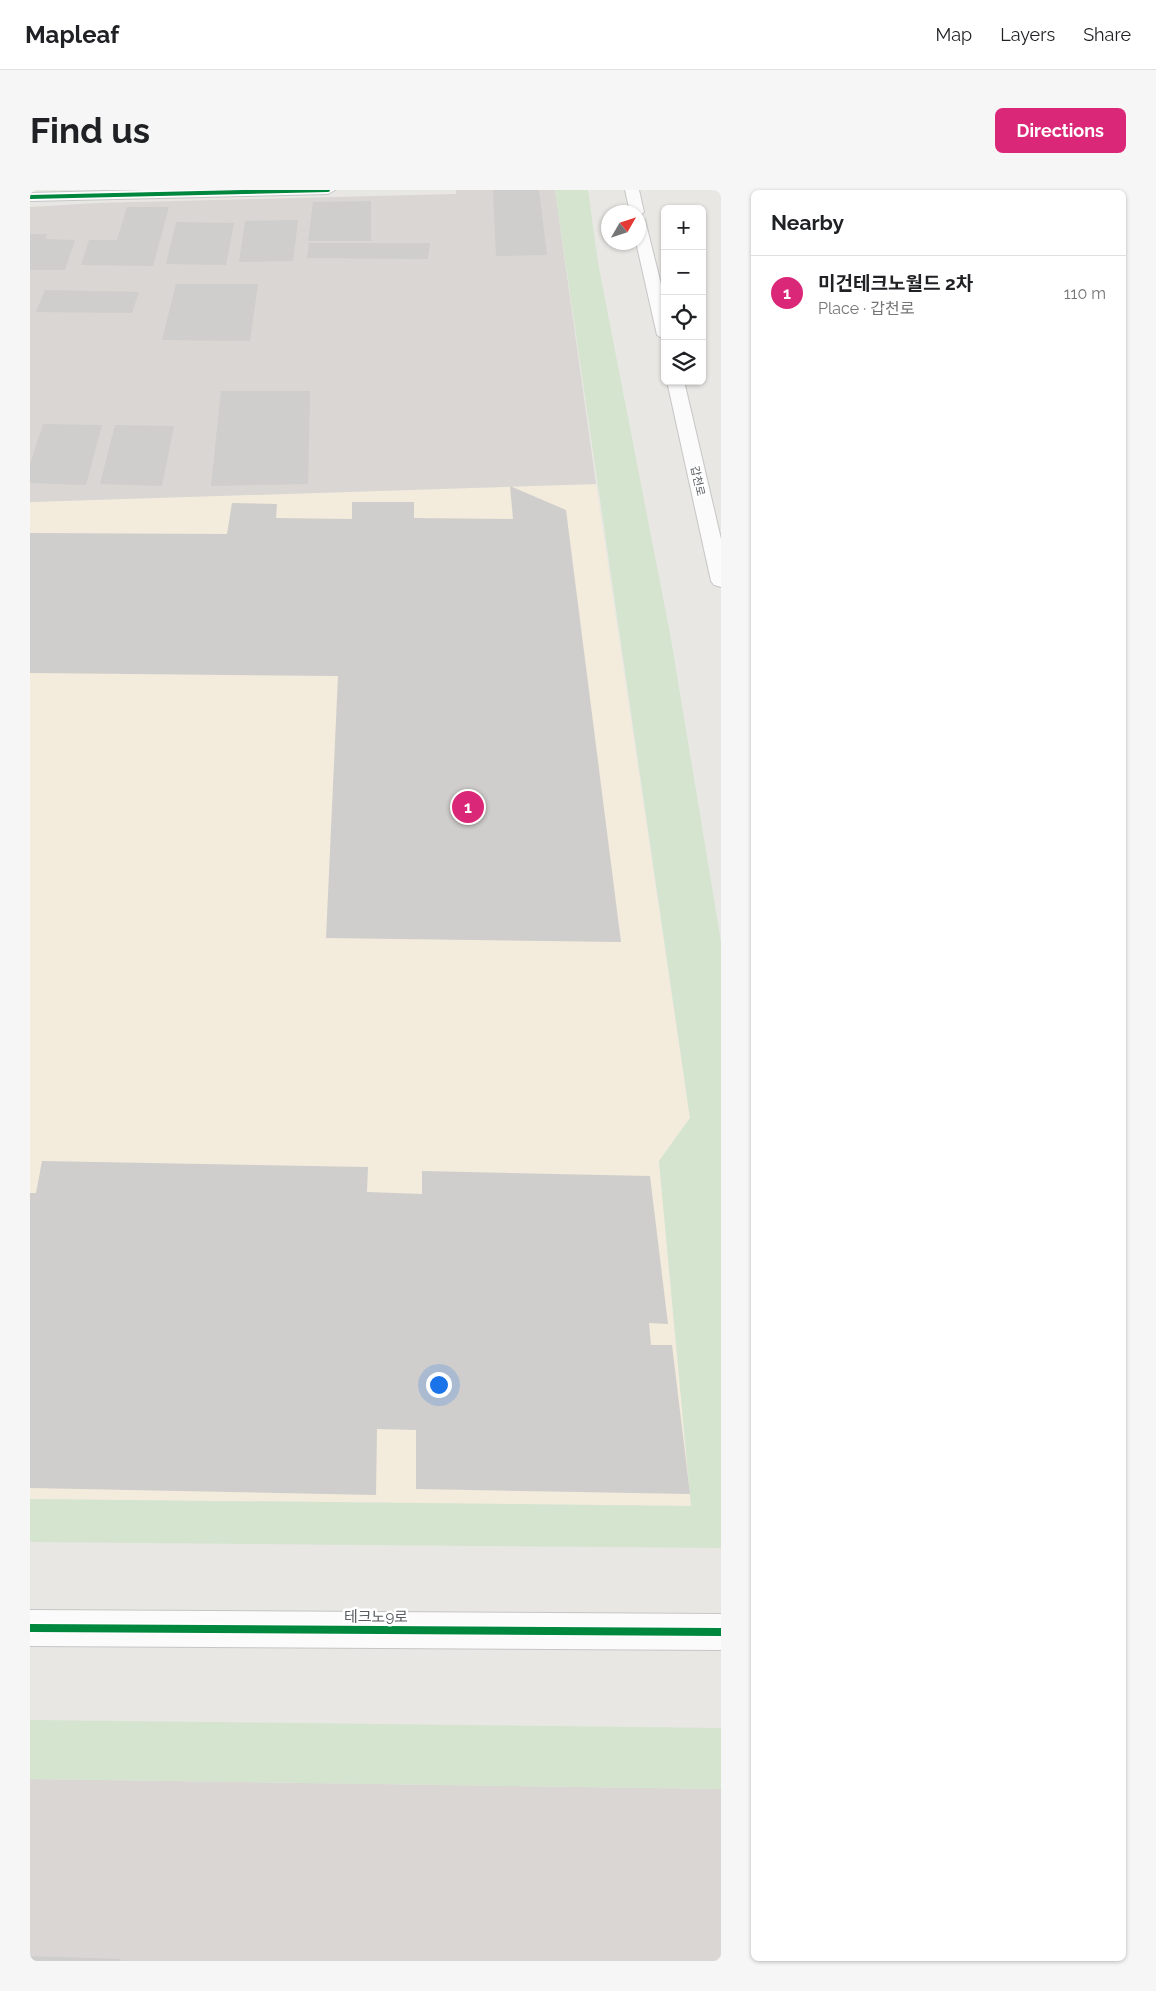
<!DOCTYPE html>
<html lang="en">
<head>
<meta charset="utf-8">
<style>
	:root { --surface:#fff; --page:#f6f6f6; --text:#202124; --muted:#757577; --line:#e0e0e0; --accent:#db2777 }
	body { margin:0; font-family:Raleway,"Noto Sans KR",sans-serif; background:var(--page); color:var(--text) }
	.controls { position:absolute; right:15px; top:15px; display:grid; overflow:hidden; border-radius:8px; box-shadow:0 1px 4px #0004 }
	.controls button { width:45px; height:45px; display:grid; place-items:center; padding:0; border:0; border-bottom:1px solid var(--line); background:var(--surface); color:var(--text); font:25px sans-serif }
	.compass { position:absolute; left:571px; top:15px; width:45px; height:45px; border-radius:50%; background:var(--surface); box-shadow:0 1px 4px #0004; rotate:51deg }
	.you { position:absolute; left:408px; top:1194px; width:18px; height:18px; margin:-12px; border:4px solid #fff; border-radius:50%; background:#1a73e8; box-shadow:0 0 0 8px #1a73e833 }
	.badge { display:grid; place-items:center; width:32px; height:32px; border-radius:50%; background:var(--accent); color:#fff; font-size:16px; font-weight:700 }
	.pin { position:absolute; translate:-50% -50%; border:2px solid #fff; box-shadow:0 1px 5px #0006 }
	.list { margin:0; padding:0; list-style:none }
	h2 { display:flex; justify-content:space-between; align-items:center; height:65px; margin:0; padding:0 20px; font-size:21px }
	h2 small { font-size:16px; font-weight:400; color:var(--muted) }
	.list li { display:grid; grid-template-columns:32px 1fr auto; gap:15px; align-items:center; box-sizing:border-box; height:75px; padding:0 20px; border-top:1px solid var(--line) }
	.list b { display:block; font-size:19px; white-space:nowrap }
	.list p { margin:0; font-size:16px; white-space:nowrap; color:var(--muted) }
	.list em { font-size:16px; font-style:normal; color:var(--muted) }
	.icon { flex:none; width:28px; height:28px; fill:none; stroke:currentColor; stroke-width:2; stroke-linecap:round; stroke-linejoin:round }
	.map { position:relative; flex:none; width:691px; height:1771px; overflow:hidden; border-radius:8px }
	header { display:flex; align-items:center; gap:30px; box-sizing:border-box; height:70px; padding:0 25px; background:var(--surface); border-bottom:1px solid var(--line) }
	header strong { font-size:24px }
	nav { display:flex; gap:28px; margin-inline-start:auto; font-size:18px }
	.intro { display:flex; align-items:center; justify-content:space-between; box-sizing:border-box; height:120px; padding:0 30px }
	h1 { margin:0; font-size:35px }
	.button { padding:12px 22px; border-radius:8px; background:var(--accent); color:#fff; font-size:18px; font-weight:700 }
	main { display:flex; gap:30px; padding:0 30px }
	aside { flex:1; background:var(--surface); border-radius:8px; box-shadow:0 1px 4px #0004 }
	.map>svg:first-child { display:block }
</style>
</head>
<body>
<header>
<strong>Mapleaf</strong>
<nav><a>Map</a><a>Layers</a><a>Share</a></nav>
</header>
<div class="intro"><h1>Find us</h1><a class="button">Directions</a></div>
<main>
<div class="map">
<svg width="691" height="1771" viewBox="0 0 691 1771">
	<rect width="100%" height="100%" fill="#e9e7e3"/>
	<!-- commercial -->
	<polygon fill="#f3ebdc" points="566,294 660,928 629,971 661,1316 0,1309 0,312"/>
	<!-- industrial -->
	<g fill="#d9d6d3">
		<polygon points="426,0 525,0 566,294 0,312 0,17 66,13 426,4"/>
		<polygon points="0,1589 691,1599 691,1771 0,1771"/>
	</g>
	<!-- green -->
	<g fill="#d4e4cf">
		<polygon points="525,0 558,0 568,73 641,449 691,752 691,1358 0,1352 0,1309 661,1316 629,971 660,928"/>
		<polygon points="0,1530 691,1538 691,1599 0,1589"/>
	</g>
	<!-- building -->
	<g fill="#cfcecc">
		<polygon points="463,0 509,0 517,65 466,66"/>
		<polygon points="341,11 341,51 278,51 283,12"/>
		<polygon points="97,17 139,17 123,76 51,75 59,50 87,50"/>
		<polygon points="268,30 263,71 209,72 215,31"/>
		<polygon points="146,32 204,33 196,75 136,74"/>
		<polygon points="0,44 17,44 15,49 45,50 35,80 0,80"/>
		<polygon points="279,53 400,53 398,69 277,68"/>
		<polygon points="146,94 228,94 220,151 132,150"/>
		<polygon points="15,100 109,102 102,123 6,122"/>
		<polygon points="191,201 280,201 278,294 181,296"/>
		<polygon points="13,234 72,235 56,295 0,293 0,274"/>
		<polygon points="85,235 144,236 132,296 70,294"/>
		<polygon points="480,296 536,320 591,752 296,748 308,486 0,483 0,343 197,344 202,313 247,314 246,328 322,329 322,312 384,312 384,328 483,329"/>
		<polygon points="12,971 338,977 337,1002 392,1004 392,981 620,986 638,1134 619,1133 621,1155 642,1155 660,1304 386,1299 386,1240 347,1239 346,1305 0,1298 0,1003 6,1003"/>
		<polygon points="0,1766 91,1769 91,1771 0,1771"/>
	</g>
	<g fill="none" stroke-linecap="round" stroke-linejoin="round">
		<defs>
			<polygon id="minor" points="115,0 305,0 298,4 0,11 0,3"/>
			<polygon id="tertiary" points="0,1420 691,1424 691,1460 0,1456"/>
			<g id="secondary">
				<polygon points="595,0 609,0 614,22 609,26 615,30 635,110 635,150 627,145 606,52 608,52 608,22 600,22"/>
				<polygon points="637,191 654,191 691,349 691,397 684,395 681,391"/>
			</g>
		</defs>
		<!-- minor casing -->
		<use href="#minor" stroke="#c5c6c5" stroke-width="2"/>
		<!-- tertiary casing -->
		<use href="#tertiary" stroke="#c5c6c5" stroke-width="2"/>
		<!-- secondary casing -->
		<use href="#secondary" stroke="#c5c6c5" stroke-width="2"/>
		<!-- minor -->
		<use href="#minor" fill="#fcfbfb" fill-rule="evenodd"/>
		<!-- tertiary -->
		<use href="#tertiary" fill="#fcfbfb" fill-rule="evenodd"/>
		<!-- secondary -->
		<use href="#secondary" fill="#fcfbfb" fill-rule="evenodd"/>
		<defs>
			<polyline id="cycleway-far1" points="0,7 298,0"/>
			<polyline id="cycleway" points="0,1438 691,1442"/>
		</defs>
		<!-- cycleway-far1 casing -->
		<use href="#cycleway-far1" stroke="#fff" stroke-width="5.5"/>
		<!-- cycleway casing -->
		<use href="#cycleway" stroke="#fff" stroke-width="11"/>
		<!-- cycleway-far1 -->
		<use href="#cycleway-far1" stroke="#00873e" stroke-width="4"/>
		<!-- cycleway -->
		<use href="#cycleway" stroke="#00873e" stroke-width="8"/>
	</g>
	<g text-anchor="middle" stroke-width="5" stroke-linejoin="round" paint-order="stroke">
		<!-- far-street labels -->
		<g font-size="11" fill="#595d61" stroke="#fff">
			<text transform="translate(668 291) rotate(77)" y="4">갑천로</text>
		</g>
		<!-- near-street labels -->
		<g font-size="15" fill="#595d61" stroke="#fff">
			<text x="346" y="1432">테크노9로</text>
		</g>
	</g>
</svg>
<div class="controls">
<button>+</button>
<button>−</button>
<button><svg class="icon" aria-label="locate" viewBox="0 0 24 24"><circle cx="12" cy="12" r="6"/><path d="M12 2v4M12 18v4M2 12h4M18 12h4"/></svg></button>
<button><svg class="icon" aria-label="layers" viewBox="0 0 24 24"><path d="M12 4l9 5-9 5-9-5zM3 14l9 5 9-5"/></svg></button>
</div>
<svg class="compass" viewBox="-18 -18 36 36"><path d="M0-13l5 13h-10z" fill="#e53935"/><path d="M0 13l5-13h-10z" fill="#757577"/></svg>
<div class="you"></div>
<div class="pin badge" style="left:438px;top:617px">1</div>
</div>
<aside>
<h2>Nearby<small></small></h2>
<ul class="list">
<li><span class="badge">1</span><div><b>미건테크노월드 2차</b><p>Place · 갑천로</p></div><em>110 m</em></li>
</ul>
</aside>
</main>
</body>
</html>
